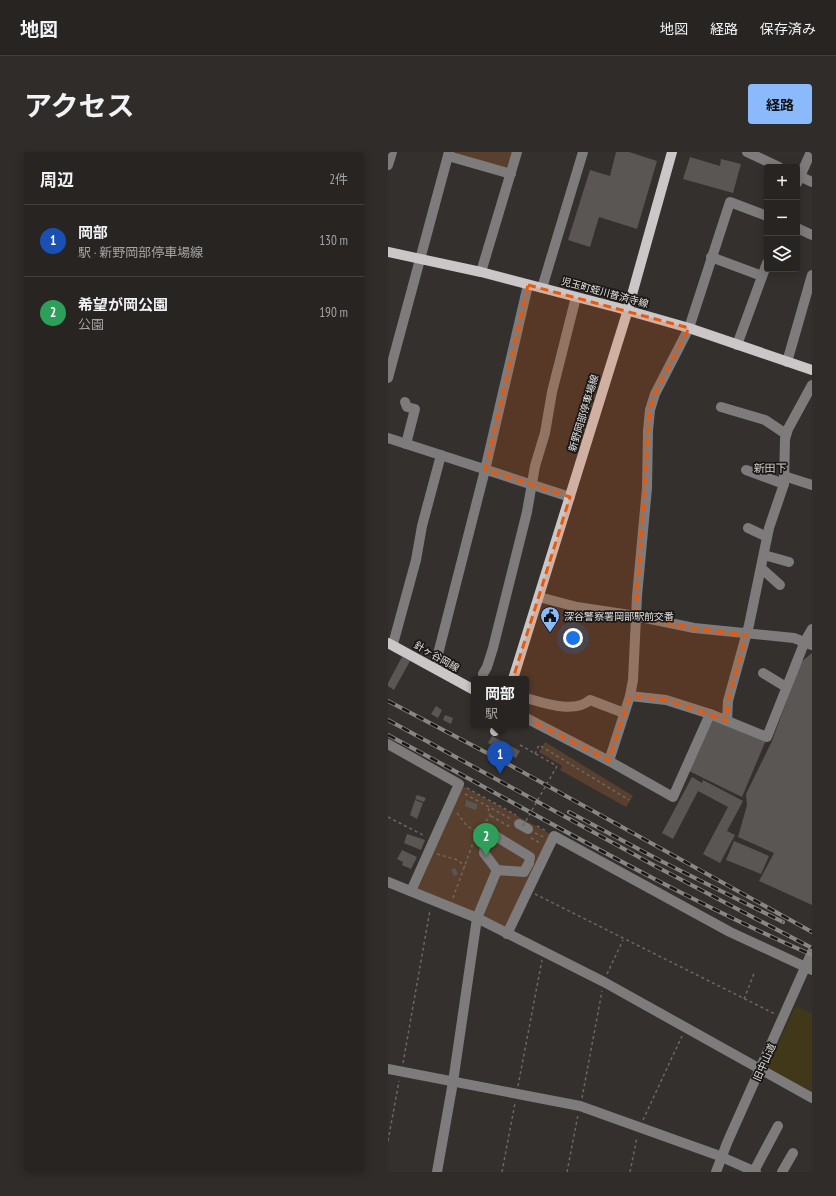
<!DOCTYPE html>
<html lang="ja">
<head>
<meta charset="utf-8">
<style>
	:root { --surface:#272422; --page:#2f2c2a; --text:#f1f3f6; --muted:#a4a4a5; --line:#434140; --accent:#8bbafc }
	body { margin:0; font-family:"PT Sans Narrow","Noto Sans JP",sans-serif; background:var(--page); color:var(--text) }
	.controls { position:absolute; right:12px; top:12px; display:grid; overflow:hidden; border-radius:4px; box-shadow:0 2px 10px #0003 }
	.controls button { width:36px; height:36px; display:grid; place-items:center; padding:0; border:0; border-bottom:1px solid var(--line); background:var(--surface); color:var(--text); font:20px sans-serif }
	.you { position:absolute; left:185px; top:486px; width:14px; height:14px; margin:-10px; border:3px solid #fff; border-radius:50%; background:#1a73e8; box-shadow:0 0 0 6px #1a73e833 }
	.badge { display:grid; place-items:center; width:26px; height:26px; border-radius:50%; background:var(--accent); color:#fff; font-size:13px; font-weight:700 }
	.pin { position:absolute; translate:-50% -33px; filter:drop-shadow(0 1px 2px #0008) }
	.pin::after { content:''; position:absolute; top:21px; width:14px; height:12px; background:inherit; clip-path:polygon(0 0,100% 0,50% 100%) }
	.popup { position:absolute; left:83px; top:524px; width:58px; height:52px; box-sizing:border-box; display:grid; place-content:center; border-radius:4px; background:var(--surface); filter:drop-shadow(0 1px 3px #0005); font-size:13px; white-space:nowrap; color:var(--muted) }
	.popup b { font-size:15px; color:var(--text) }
	.popup::after { content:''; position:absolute; left:50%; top:100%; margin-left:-8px; border:8px solid transparent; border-top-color:var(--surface) }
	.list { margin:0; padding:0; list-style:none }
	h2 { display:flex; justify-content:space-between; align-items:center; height:52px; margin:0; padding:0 16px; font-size:17px }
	h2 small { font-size:13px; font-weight:400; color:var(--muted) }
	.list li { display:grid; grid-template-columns:26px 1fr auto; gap:12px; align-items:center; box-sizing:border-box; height:72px; padding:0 16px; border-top:1px solid var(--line) }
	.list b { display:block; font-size:15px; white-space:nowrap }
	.list p { margin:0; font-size:13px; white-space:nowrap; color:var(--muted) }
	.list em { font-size:13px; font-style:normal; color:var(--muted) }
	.icon { flex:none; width:22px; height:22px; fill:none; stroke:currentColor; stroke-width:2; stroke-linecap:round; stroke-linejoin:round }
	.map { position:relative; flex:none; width:424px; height:1020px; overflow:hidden; border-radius:4px }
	header { display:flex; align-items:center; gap:24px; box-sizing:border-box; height:56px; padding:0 20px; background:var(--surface); border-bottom:1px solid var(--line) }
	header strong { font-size:19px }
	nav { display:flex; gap:22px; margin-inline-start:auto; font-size:14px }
	.intro { display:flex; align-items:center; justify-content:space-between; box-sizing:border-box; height:96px; padding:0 24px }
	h1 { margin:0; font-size:28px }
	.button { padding:10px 18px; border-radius:4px; background:var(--accent); color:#111; font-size:14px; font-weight:700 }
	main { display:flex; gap:24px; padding:0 24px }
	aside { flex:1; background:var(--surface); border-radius:4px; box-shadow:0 2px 10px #0003 }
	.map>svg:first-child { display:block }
</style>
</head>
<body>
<header>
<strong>地図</strong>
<nav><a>地図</a><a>経路</a><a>保存済み</a></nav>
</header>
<div class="intro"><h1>アクセス</h1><a class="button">経路</a></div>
<main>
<aside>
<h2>周辺<small>2件</small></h2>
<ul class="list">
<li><span class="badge" style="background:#1a4fb4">1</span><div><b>岡部</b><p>駅 · 新野岡部停車場線</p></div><em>130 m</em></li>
<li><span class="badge" style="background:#2e9e5b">2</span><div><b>希望が岡公園</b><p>公園</p></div><em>190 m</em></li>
</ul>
</aside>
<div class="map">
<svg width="424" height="1020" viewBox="0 0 424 1020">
	<rect width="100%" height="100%" fill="#34302d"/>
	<!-- green -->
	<g fill="#59402e">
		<polygon points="65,0 124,0 118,19 64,2"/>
		<polygon points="157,590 245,644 238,655 172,618 174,614 151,600"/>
		<polygon points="71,632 166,684 119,782 23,739"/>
	</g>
	<!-- sand -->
	<polygon fill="#403818" points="408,854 424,862 424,942 382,918 380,913"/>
	<!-- building -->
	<g fill="#5a5653">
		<polygon points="228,0 241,0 269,9 249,77 211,65 202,95 180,88 202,18 222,24"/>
		<polygon points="302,5 332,14 333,7 353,12 345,41 295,27"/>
		<polygon points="424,501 424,753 371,729 386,701 350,685 359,653 358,642 384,589 413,510"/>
		<polygon points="14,505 22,509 6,538 0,534 0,531"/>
		<polygon points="48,554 54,558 50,566 43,562"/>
		<polygon points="57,563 65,566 63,572 55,568"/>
		<polygon points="322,567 378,588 354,645 301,619"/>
		<polygon points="104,584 132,599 128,606 100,591"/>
		<polygon points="304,625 314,631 315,628 355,649 339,679 347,683 332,711 315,702 340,655 310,639 285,687 274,681"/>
		<polygon points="29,643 38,646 36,650 27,647"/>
		<polygon points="27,648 35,651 29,667 22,663"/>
		<polygon points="78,648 89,652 89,656 87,658 77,654"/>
		<polygon points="19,682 37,688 33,698 16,691"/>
		<polygon points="346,689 381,704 373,722 338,708"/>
		<polygon points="14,698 29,705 23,717 14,713 15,710 9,707"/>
		<polygon points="67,716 70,722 66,724 63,718"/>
	</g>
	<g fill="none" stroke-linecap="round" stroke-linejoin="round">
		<!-- path -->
		<g stroke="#6b6865" stroke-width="1.5" stroke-dasharray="3 3" stroke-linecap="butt">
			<polyline points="132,593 169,614"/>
			<polyline points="147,602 151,593 241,648"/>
			<polyline points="79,636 128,663"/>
			<polyline points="77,642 123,667"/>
			<polyline points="69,661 79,674 89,680"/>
			<polyline points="103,664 122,675"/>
			<polyline points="0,665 37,684"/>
			<polyline points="149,674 158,679"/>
			<polyline points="147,681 156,685"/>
			<polyline points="143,686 152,691"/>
			<polyline points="49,702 70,708 77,715"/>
			<polyline points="147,742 387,862"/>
			<polyline points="65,746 89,680 102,664 100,655"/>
			<polyline points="219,822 235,788"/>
			<polyline points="356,847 367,819"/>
			<polyline points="15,911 42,758"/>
			<polyline points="130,934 154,808"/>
			<polyline points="194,946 214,839"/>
			<polyline points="255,968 294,884"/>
			<polyline points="0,989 11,929"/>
			<polyline points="114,1020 127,951"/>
			<polyline points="179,1020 190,963"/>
			<polyline points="242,1020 249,985"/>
		</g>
		<!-- minor -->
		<g stroke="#7e7b7c" stroke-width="10">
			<polyline points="359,0 391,15"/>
			<polyline points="60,4 123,22"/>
			<polyline points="0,13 4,0"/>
			<polyline points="409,23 424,30"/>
			<polyline points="409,31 423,0"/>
			<polyline points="409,76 424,83"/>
			<polyline points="323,105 374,124"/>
			<polyline points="93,120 129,0"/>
			<polyline points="154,136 195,0"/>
			<polyline points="349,193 379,111"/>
			<polyline points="399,210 424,123"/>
			<polyline points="0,226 61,0"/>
			<polyline points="17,250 19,255 27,257 18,292"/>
			<polyline points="333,255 377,268 398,282"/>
			<polyline points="0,286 182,345"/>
			<polyline points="358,318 396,332"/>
			<polyline points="396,324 424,333"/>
			<polyline points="360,376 379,385"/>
			<polyline points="376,403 401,410"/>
			<polyline points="373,416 392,433"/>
			<polyline points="151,445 189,455 248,464 306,476 406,486 424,493"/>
			<polyline points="5,492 28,408 34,374 53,303"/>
			<polyline points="51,509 50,502 97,318 140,133"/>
			<polyline points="375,521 398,535"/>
			<polyline points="95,522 99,515 105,496 139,360 147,314 157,281 164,240 188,145"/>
			<polyline points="242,544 278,548 322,562 379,585 417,489 424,477"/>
			<path d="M138,546C156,551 186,562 202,548L236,561"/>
			<polyline points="138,566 221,609 285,645 322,562"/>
			<polyline points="339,569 340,549 361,473 381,376 396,332 397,287 400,277 424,233"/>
			<polyline points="0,592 71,632 23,739"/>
			<polyline points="221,609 242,544 245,528 249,444 259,336 260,279 262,258 267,242 301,176 342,50 379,64"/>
			<polyline points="131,672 140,677"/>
			<polyline points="0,730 89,766 216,830 424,946"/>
			<polyline points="119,782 166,684 342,780 424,818"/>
			<polyline points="0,917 192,954 329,1003 368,1020"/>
			<polyline points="366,1019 390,974"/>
			<polyline points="49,1020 65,930 89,766 109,718 96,701 98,689 106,683 142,705 141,711 136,720 109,718"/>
			<polyline points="328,1020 339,991 424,800"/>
			<polyline points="394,1020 405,1001"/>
		</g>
		<!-- major -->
		<g stroke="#cbc6c8" stroke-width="10">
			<polyline points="0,100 93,120 231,156 301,176 424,218"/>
			<polyline points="0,491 86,538"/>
			<polyline points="125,527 238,164 284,0"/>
			<polyline points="107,579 110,573"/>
		</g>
		<defs>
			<g id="rail">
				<polyline points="0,549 120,612 424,780"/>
				<polyline points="0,568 269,715 424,796"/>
				<path d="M0,583C141,658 278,739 424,803"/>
				<polyline points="181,660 273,709 395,770"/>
			</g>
		</defs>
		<!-- rail casing -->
		<use href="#rail" stroke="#898684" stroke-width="4"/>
		<!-- rail -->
		<use href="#rail" stroke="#1a1817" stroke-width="2.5" stroke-dasharray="8" stroke-linecap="butt"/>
		<!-- path-bridge -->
		<polyline stroke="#6b6865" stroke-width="1.5" stroke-dasharray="3 3" stroke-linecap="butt" points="135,674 169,614"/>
	</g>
	<!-- marked area -->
	<path fill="#e8590c" fill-opacity="0.2" stroke="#e8590c" stroke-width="3" stroke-dasharray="8 5" stroke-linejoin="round" d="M140,133L301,176L267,242L262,258L248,464L306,476L359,483L340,549L339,569L278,548L242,544L221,609L116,555L182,345L97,318Z"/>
	<!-- icons -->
	<defs>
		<symbol id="civic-pin" viewBox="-11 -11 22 30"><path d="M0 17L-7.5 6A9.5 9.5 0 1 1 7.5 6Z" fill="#8bbafc" stroke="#1a1817"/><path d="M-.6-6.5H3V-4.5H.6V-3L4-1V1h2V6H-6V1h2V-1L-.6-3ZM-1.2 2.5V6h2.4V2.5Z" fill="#111"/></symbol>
	</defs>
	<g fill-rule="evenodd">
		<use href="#civic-pin" x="151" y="453" width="22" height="30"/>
	</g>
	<g text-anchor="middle" stroke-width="3.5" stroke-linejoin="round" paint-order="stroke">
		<!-- street labels -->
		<g font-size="10" fill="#e1dfdd" stroke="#1a1817">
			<text transform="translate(217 140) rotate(15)" y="4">児玉町蛭川普済寺線</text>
			<text transform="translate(195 261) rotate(-73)" y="4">新野岡部停車場線</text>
			<text transform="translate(49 504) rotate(30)" y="4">針ヶ谷岡線</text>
			<text transform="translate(376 910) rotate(-66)" y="4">旧中山道</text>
		</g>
		<!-- poi labels -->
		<g font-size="10" fill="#e1dfdd" stroke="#1a1817" text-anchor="start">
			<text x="176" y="468">深谷警察署岡部駅前交番</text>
		</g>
		<!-- neighbourhood labels -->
		<g font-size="11" fill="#d3cecb" stroke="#1a1817">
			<text x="382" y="320">新田下</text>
		</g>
	</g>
</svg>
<div class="controls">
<button>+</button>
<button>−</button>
<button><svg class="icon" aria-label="layers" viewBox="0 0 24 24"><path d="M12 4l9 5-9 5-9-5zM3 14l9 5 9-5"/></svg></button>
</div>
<div class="you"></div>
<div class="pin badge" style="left:112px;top:622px;background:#1a4fb4">1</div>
<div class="popup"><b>岡部</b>駅</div>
<div class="pin badge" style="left:98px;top:704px;background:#2e9e5b">2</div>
</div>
</main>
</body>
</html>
